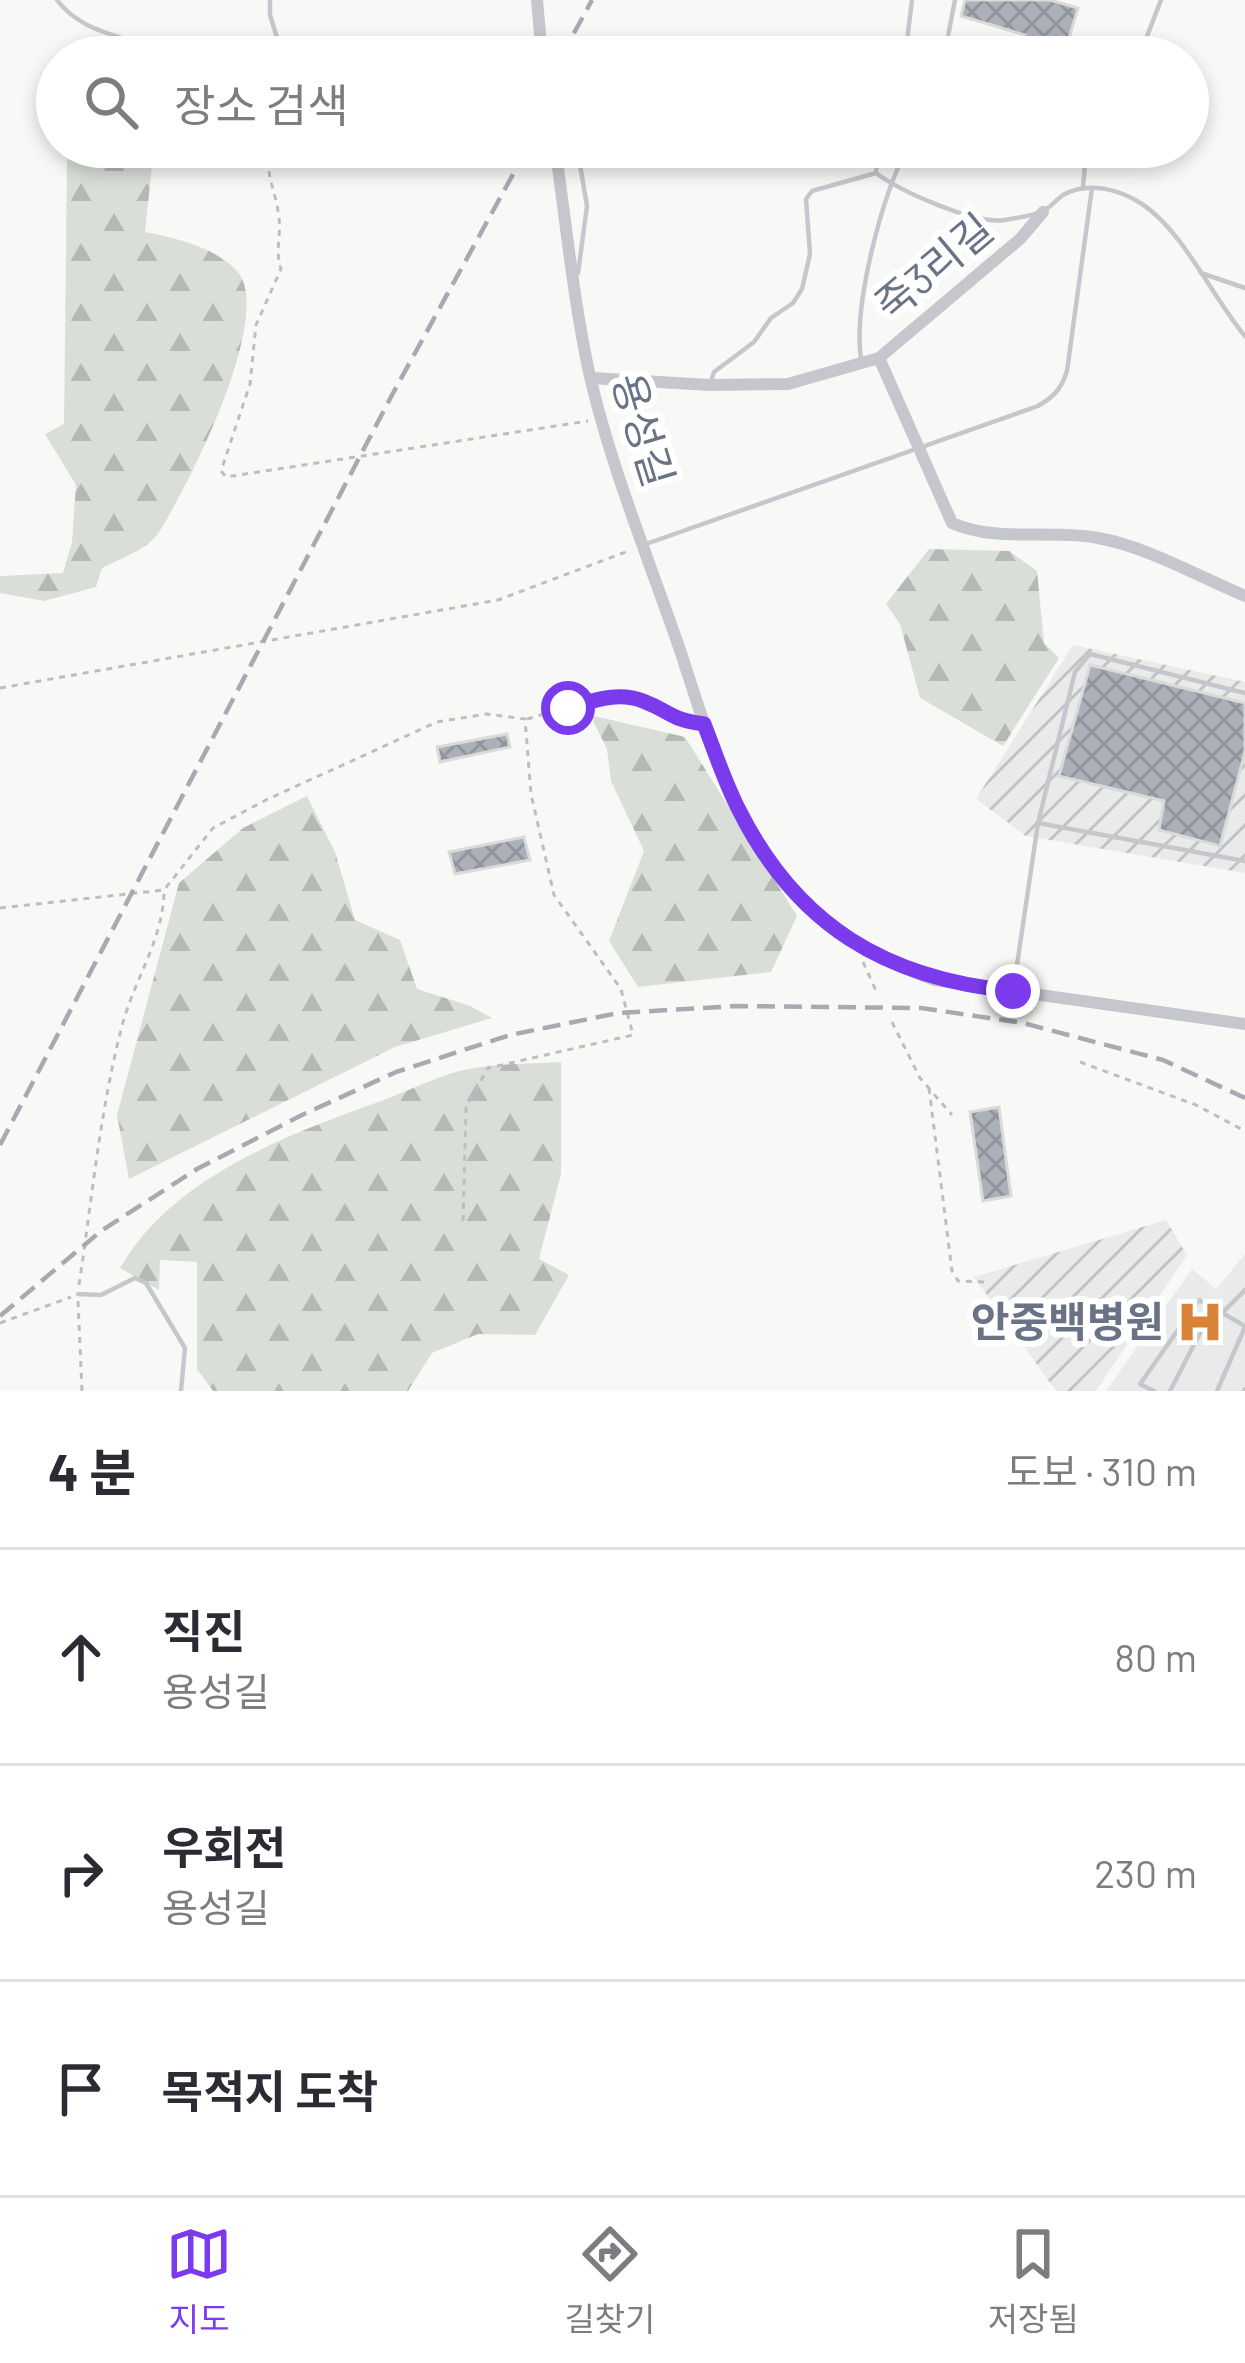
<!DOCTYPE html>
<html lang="ko">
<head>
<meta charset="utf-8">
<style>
	:root { --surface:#fff; --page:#f7f7f7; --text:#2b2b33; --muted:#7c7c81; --line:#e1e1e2; --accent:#7c3aed }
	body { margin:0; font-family:Barlow,"Noto Sans KR",sans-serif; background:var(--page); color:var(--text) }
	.stop { position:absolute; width:36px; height:36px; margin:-27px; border:9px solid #7c3aed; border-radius:50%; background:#fff }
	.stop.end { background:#7c3aed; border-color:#fff; box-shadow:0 3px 12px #0008 }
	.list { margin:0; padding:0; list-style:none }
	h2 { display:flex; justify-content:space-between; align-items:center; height:156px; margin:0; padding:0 48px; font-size:51px }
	h2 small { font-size:39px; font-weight:400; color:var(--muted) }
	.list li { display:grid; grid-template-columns:78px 1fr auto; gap:36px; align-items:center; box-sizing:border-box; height:216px; padding:0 48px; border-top:3px solid var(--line) }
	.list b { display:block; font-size:45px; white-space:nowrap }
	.list p { margin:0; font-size:39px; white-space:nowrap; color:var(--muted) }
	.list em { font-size:39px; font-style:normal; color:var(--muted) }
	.icon { flex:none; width:66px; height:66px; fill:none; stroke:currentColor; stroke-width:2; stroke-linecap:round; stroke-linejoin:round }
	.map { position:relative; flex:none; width:1245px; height:1391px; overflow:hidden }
	.search { position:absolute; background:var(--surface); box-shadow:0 6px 18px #0003; left:36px; right:36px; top:36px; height:132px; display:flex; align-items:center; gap:30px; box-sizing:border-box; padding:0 42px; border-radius:66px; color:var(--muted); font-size:45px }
	.sheet { height:804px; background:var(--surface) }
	nav { display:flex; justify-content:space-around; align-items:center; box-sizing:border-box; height:168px; border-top:3px solid var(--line); background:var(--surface); font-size:33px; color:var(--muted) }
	nav a { display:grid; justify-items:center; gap:6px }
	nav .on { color:var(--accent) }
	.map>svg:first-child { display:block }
</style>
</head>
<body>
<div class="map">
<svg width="1245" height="1391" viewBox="0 0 1245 1391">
	<defs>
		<pattern id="industrial-furrows" width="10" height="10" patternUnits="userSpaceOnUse" patternTransform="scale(3)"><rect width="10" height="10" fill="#e9eaea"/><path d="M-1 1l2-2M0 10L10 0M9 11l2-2" fill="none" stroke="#c1c2c3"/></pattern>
		<pattern id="forest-firs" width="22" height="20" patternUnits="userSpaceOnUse" patternTransform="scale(3)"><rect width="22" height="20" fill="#d9dfd8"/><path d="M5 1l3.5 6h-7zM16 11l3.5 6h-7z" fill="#b4b9b5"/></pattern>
		<pattern id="building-cross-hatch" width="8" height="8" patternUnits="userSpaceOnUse" patternTransform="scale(3)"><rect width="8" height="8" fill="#acb0b9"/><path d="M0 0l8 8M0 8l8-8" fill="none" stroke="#90949c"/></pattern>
	</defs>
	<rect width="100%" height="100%" fill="#f8f9f7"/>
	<!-- built -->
	<polygon fill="#e9eaea" points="1245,1254 1245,1391 1106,1391 1192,1269 1216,1289"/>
	<!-- industrial -->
	<g fill="url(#industrial-furrows)">
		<polygon points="1073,645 1245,682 1245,873 1026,836 976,799"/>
		<polygon points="1166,1220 1187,1255 1096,1391 1056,1391 974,1277"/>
	</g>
	<!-- forest -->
	<g fill="url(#forest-firs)">
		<path d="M76,147H154L145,232C175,238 215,247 237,271C276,314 186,492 157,535C146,550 119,559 102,568L96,587L44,601L0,593V576L63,573L72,542L76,485L45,434L64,424L67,160Z"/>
		<polygon points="929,549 1009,551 1037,571 1044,643 1059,658 1003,746 920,698 900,624 886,604"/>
		<polygon points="590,715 685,737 797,916 771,972 638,987 609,941 644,851 611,781 607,749"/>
		<polygon points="307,796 335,852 355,920 400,940 417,989 470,1006 492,1018 395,1047 129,1179 117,1115 179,883 243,828"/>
		<path d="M561,1062V1174L539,1259L569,1275L535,1335L478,1334L432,1353L408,1391H213L197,1369V1262L160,1260L159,1290L120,1268C174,1174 293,1133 389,1098C415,1088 442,1074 468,1069C498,1063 531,1064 561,1062Z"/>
	</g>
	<!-- building -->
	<g fill="url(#building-cross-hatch)" stroke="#dadbd9" stroke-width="3">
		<polygon points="965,0 1050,0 1078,8 1067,45 1051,40 1046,57 1019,57 1025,35 961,16"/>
		<polygon points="1090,665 1245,703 1245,752 1220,846 1159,830 1164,801 1059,776"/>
		<polygon points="507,734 510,747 440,762 437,747"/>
		<polygon points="524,837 530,860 455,874 449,852"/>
		<polygon points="999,1107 1011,1196 983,1201 970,1112"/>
	</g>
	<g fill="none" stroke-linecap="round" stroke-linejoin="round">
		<!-- path -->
		<g stroke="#bdbec2" stroke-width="3" stroke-dasharray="6 6" stroke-linecap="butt">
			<path d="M269,147C265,177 276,190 279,218C281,236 275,252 281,269L256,325L250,384L221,471L226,477L588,421"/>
			<polyline points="0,688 498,600 631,550"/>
			<path d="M527,719C562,710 608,687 644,701C661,708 669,720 688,722"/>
			<polyline points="0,908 164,890 213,828 266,800 437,722 486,714 525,719 531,794 554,895 621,989 633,1035 488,1068 466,1107 463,1224"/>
			<polyline points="863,962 877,993"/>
			<polyline points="892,1022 920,1078 952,1115"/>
			<polyline points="1080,1062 1196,1105 1245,1131"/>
			<polyline points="929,1088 952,1271 958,1281 985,1282"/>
			<path d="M79,1285C92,1199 100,1110 122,1026C134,980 163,940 164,892"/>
			<polyline points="78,1301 82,1391"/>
			<polyline points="0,1323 71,1297"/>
		</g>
		<!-- service -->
		<g stroke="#c5c7cc" stroke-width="4.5">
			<path d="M57,0C85,37 130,34 167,57"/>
			<polyline points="270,0 270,15 283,57"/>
			<polyline points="284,53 301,40 339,40 476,57"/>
			<polyline points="905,57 912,0"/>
			<polyline points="944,57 955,0"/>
			<polyline points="1139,57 1161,0"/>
			<polyline points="577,147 587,206 578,273"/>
			<polyline points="876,171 881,147"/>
			<polyline points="1083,188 1085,163 1101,147"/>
			<polyline points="1201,273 1245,288"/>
			<path d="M861,359C853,305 882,195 908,147"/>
			<path d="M711,381L714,372L754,342L771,318L793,303L802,289L810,254L806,199L812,191L876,173C900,191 975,225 1005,220C1016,218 1031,216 1041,212C1049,209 1056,200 1063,195C1088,181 1119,189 1142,204C1184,232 1212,297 1245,336"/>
			<path d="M646,544L1038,406C1055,396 1061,389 1067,371L1092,188"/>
			<polyline points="1038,823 1245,861"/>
			<polyline points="1014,985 1038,823 1075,672 1090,654 1245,693"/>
			<polyline points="78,1294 101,1295 135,1278 146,1283 185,1348 181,1391"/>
			<polyline points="1224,1314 1245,1326"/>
			<polyline points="1154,1391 1140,1384 1199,1300 1222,1313 1245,1290"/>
			<polyline points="1170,1391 1213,1308"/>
			<polyline points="1217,1391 1245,1327"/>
			<polyline points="1244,1391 1245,1389"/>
		</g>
		<!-- tertiary -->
		<g stroke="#c5c7cc" stroke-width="12">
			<polyline points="537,0 542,57"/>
			<path d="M555,147C566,222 573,298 589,372C610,465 649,560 680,650C707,733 732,822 791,888C831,933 879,961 935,980L1245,1024"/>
			<path d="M879,358L952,523C997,543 1051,529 1098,538C1145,546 1200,577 1245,596"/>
			<polyline points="591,378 710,385 788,384 879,358 1020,239 1043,212"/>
		</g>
		<!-- rail -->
		<g stroke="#a6aab1" stroke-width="4.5" stroke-dasharray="18 9" stroke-linecap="butt">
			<polyline points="561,57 592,0"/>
			<polyline points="0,1145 392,395 528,147"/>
			<polyline points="0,1316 101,1231 197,1169 302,1115 396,1072 510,1035 618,1013 736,1006 921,1008 1023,1023 1163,1060 1245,1098"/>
		</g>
	</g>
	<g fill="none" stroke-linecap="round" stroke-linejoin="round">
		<!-- route -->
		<path stroke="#7c3aed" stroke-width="15" d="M568,708C592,701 618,691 643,701C672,712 668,719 704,724C715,752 725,783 739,810C797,926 887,979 1013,991"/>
	</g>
	<!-- icons -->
	<defs>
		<symbol id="hospital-bare" viewBox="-9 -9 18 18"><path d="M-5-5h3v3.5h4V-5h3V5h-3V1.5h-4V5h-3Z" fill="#d88338" stroke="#fff" stroke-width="2.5" paint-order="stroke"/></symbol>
	</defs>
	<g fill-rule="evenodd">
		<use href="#hospital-bare" x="1167" y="1289" width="66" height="66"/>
	</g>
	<g text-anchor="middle" stroke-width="12" stroke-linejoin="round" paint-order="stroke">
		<!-- street labels -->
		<g font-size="42" fill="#6a7386" stroke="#fff">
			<text transform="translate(934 267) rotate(-40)" y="15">죽3리길</text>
			<text transform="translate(643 430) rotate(73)" y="15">용성길</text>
		</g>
		<!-- poi labels -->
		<g font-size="42" font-weight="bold" fill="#6a7386" stroke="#fff" text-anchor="end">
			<text x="1164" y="1337">안중백병원</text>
		</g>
	</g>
</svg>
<div class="stop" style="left:568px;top:708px"></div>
<div class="stop end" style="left:1013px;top:991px"></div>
<div class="search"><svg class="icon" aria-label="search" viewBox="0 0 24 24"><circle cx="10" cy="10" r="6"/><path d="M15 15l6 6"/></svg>장소 검색</div>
</div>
<section class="sheet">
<h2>4 분<small>도보 · 310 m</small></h2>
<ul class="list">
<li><svg class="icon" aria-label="ahead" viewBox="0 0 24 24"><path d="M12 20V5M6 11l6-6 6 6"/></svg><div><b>직진</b><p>용성길</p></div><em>80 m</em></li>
<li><svg class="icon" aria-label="right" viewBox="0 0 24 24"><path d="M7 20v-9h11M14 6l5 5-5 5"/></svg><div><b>우회전</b><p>용성길</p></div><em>230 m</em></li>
<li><svg class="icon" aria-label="arrive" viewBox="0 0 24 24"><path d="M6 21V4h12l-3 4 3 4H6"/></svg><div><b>목적지 도착</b></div></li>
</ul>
</section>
<nav>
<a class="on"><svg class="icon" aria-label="map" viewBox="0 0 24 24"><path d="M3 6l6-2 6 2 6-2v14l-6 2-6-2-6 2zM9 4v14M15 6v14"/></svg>지도</a>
<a><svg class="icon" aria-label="directions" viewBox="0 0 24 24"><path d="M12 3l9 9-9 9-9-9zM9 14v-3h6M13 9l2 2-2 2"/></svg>길찾기</a>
<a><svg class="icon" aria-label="saved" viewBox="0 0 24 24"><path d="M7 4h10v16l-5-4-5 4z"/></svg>저장됨</a>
</nav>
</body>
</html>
